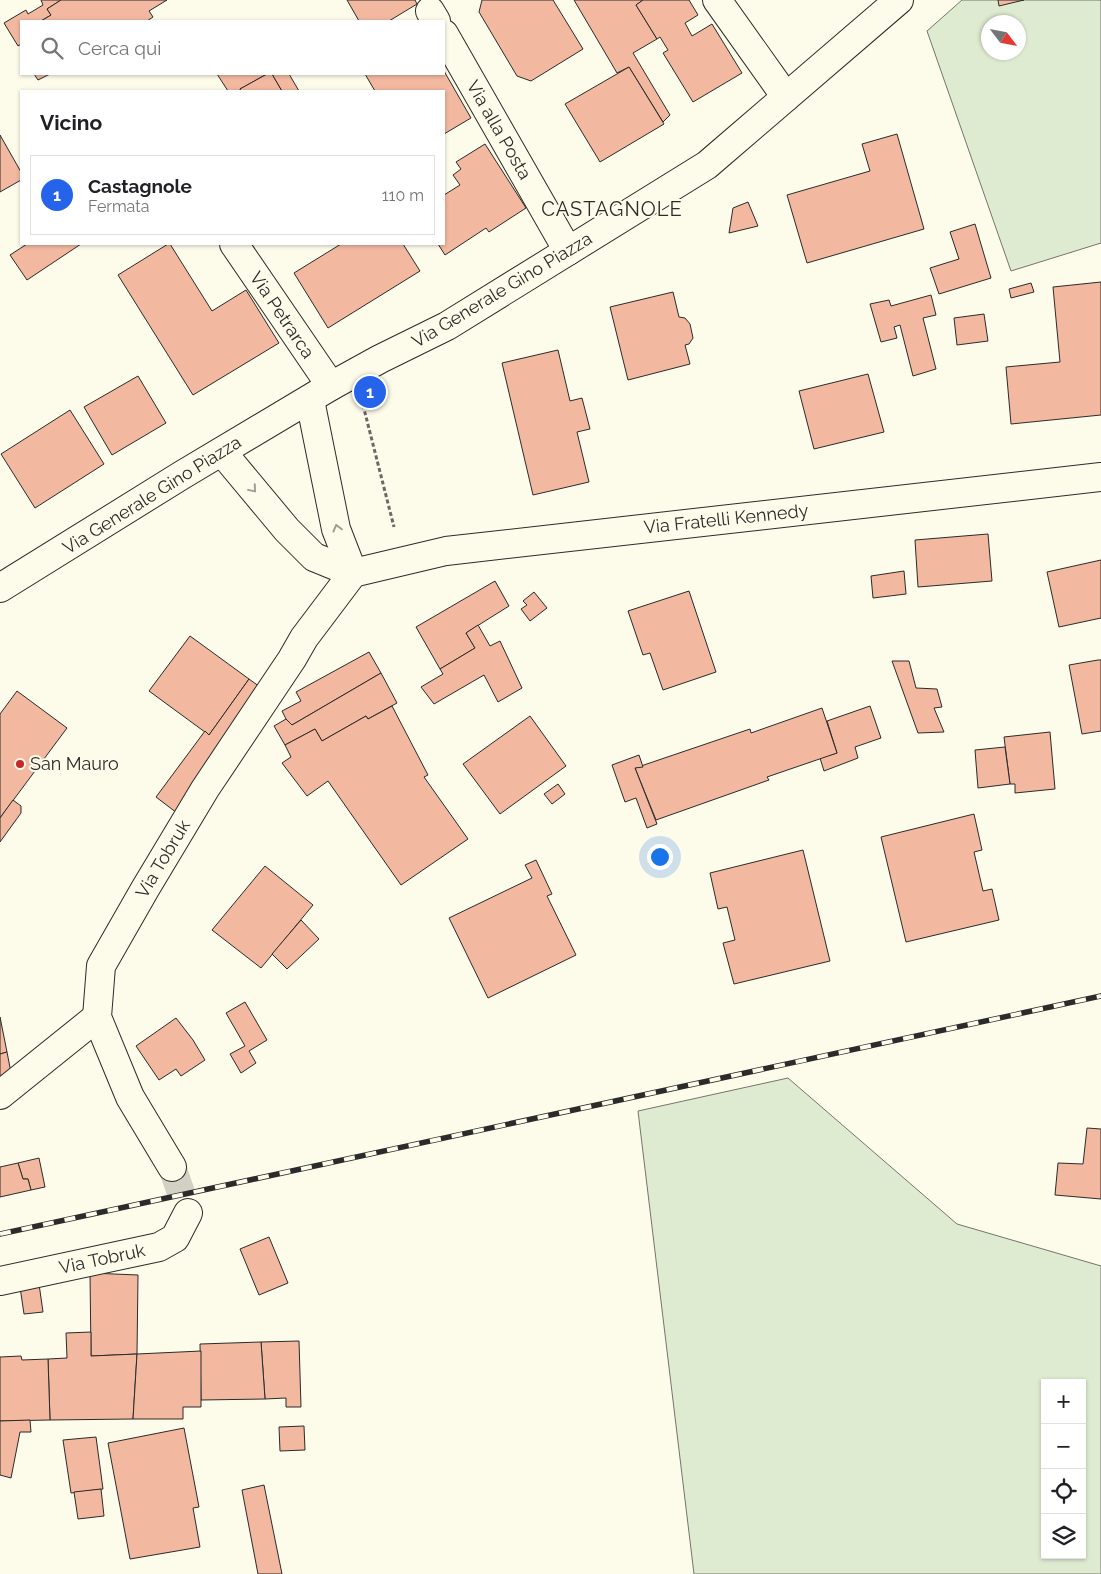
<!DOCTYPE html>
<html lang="it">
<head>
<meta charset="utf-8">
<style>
	:root { --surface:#fff; --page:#f6f6f6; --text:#202124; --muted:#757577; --line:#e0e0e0; --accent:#2563eb }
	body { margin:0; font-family:Raleway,sans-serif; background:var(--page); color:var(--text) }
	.controls { position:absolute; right:15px; bottom:15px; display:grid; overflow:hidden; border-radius:0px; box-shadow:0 1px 4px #0004 }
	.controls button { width:45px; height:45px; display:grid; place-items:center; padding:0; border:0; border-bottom:1px solid var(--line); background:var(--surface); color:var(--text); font:25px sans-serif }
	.compass { position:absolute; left:981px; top:15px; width:45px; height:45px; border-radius:50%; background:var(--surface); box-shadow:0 1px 4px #0004; rotate:122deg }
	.you { position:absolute; left:659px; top:856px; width:18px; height:18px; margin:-12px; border:4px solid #fff; border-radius:50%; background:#1a73e8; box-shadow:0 0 0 8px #1a73e833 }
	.badge { display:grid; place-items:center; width:32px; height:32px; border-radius:50%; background:var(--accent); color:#fff; font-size:16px; font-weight:700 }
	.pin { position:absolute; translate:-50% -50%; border:2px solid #fff; box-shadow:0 1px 5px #0006 }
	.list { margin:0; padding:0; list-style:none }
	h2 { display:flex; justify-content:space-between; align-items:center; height:65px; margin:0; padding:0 20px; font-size:21px }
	h2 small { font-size:16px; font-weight:400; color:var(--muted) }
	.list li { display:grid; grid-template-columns:32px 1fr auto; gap:15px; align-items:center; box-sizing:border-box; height:80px; margin:0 10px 10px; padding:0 10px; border:1px solid var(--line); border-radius:0px }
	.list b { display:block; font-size:19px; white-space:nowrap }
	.list p { margin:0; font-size:16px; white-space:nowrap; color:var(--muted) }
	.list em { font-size:16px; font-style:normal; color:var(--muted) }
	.icon { flex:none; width:28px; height:28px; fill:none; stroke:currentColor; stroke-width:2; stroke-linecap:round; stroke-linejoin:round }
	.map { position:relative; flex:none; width:1101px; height:1574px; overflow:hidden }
	.search { position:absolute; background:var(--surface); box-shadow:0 1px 4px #0004; left:20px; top:20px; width:425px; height:55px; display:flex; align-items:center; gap:12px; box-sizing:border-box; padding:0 18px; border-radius:0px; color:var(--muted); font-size:19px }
	.panel { position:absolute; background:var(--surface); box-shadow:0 1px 4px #0004; left:20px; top:90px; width:425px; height:155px; border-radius:0px }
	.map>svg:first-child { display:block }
</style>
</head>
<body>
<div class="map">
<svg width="1101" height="1574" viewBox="0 0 1101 1574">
	<rect width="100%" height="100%" fill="#fdfbea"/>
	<!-- green -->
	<g fill="#deebd1" stroke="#74746e" fill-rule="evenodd">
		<path d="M962,0H1101V243L1011,271L927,31ZM988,22H1018V52H988Z"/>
		<path d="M788,1078L957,1224L1101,1266V1574H694L638,1111ZM1045,1383H1082V1555H1045Z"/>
	</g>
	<!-- building -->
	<g fill="#f2b8a0" stroke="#2b2b2b">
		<polygon points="41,0 61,0 47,9 51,15 41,21 21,21 21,44 18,46 4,23 26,10 28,14 43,5"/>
		<polygon points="61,0 167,0 149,11 153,17 147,21 41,21 51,15 47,9"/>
		<polygon points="347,0 415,0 417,4 389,21 359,21"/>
		<polygon points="482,0 553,0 583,49 531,81 517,76 479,12"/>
		<polygon points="574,0 643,0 636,5 657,39 633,53 670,115 663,122 629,67 617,73"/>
		<polygon points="643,0 689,0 698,15 685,23 692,36 712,24 742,73 693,102 663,53 668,50 660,37 657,39 636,5"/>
		<polygon points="998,0 1024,0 999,6"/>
		<polygon points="629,67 664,124 600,162 565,104"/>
		<polygon points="444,71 471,118 444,134 444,91 375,91 365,74 444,74"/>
		<polygon points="34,74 50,74 38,80"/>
		<polygon points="217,74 267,74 240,89 241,91 228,91"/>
		<polygon points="267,74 272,74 282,91 241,91 240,89"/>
		<polygon points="272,74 289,74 299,91 282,91"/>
		<polygon points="897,134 924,229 807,263 787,195 870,171 862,144"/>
		<polygon points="0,135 21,172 21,180 0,192"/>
		<polygon points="485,144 526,208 489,232 486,228 445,255 438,244 444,244 444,195 460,185 453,175 461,169 456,162"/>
		<polygon points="748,202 758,226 729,233 733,208"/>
		<polygon points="975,224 991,278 939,294 930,268 959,259 950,232"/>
		<polygon points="27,244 81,244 27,280 10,255"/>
		<polygon points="168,244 170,244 212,311 246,290 279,343 193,395 118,275"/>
		<polygon points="341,244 403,244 420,271 328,328 294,273"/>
		<polygon points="1101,282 1101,415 1011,424 1006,367 1060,362 1053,287"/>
		<polygon points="1031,283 1034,292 1011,298 1009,289"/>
		<polygon points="673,292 679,317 685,318 690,324 693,338 689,344 685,345 690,364 628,380 610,307"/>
		<polygon points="931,295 936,315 923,318 936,369 913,376 900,325 894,327 897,338 881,342 870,304 889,300 891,306"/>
		<polygon points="984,314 988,341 957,345 954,318"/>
		<polygon points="558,350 570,401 582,398 590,429 577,432 589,482 533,495 502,363"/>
		<polygon points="868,374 884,432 814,449 799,391"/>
		<polygon points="138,376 166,423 112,455 84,407"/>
		<polygon points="70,410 104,464 35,508 1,454"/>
		<polygon points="988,534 992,581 918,587 915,540"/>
		<polygon points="1101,560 1101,618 1059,627 1047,572"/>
		<polygon points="904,571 906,594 873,598 871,576"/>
		<polygon points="495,581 509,606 466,633 475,648 440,669 416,627"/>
		<polygon points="689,591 716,672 663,690 650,653 643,655 628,611"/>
		<polygon points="534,592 547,608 530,621 521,609 527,605 523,601"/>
		<polygon points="478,625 490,646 500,641 522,688 498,702 484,675 434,704 421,687 443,674 440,669 475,648 466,633"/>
		<polygon points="190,636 249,679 209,735 149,691"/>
		<polygon points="369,652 381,673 292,725 286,719 282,711 301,701 296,692"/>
		<polygon points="1098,660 1101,660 1101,731 1082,734 1069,665"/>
		<polygon points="892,661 909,661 916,688 937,689 942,707 934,708 944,732 918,733"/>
		<polygon points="381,673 397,703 368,719 366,716 322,741 315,729 285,745 274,726 286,719 292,725"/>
		<polygon points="249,679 267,692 177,813 156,797 205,731 209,735"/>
		<polygon points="17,691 67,728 0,818 0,714"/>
		<polygon points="392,706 428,775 424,777 468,839 401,885 328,781 307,796 282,763 291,757 285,745 315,729 322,741 366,716 368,719"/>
		<polygon points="870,706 881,738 855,747 858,758 824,771 820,758 837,753 827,721"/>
		<polygon points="822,708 837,753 767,777 769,780 656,820 635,768 750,729 751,733"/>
		<polygon points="530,716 566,766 500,814 463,764"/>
		<polygon points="1050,732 1055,789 1015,793 1015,784 1010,784 1004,737"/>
		<polygon points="1005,747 1010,784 978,788 975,750"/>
		<polygon points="639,755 643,767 635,768 657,824 647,828 636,798 625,802 612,765"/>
		<polygon points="558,784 565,794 552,804 544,794"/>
		<polygon points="13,800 21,806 21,813 0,842 0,818"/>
		<polygon points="974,814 982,850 974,852 983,891 992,889 999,920 906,942 881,837"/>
		<polygon points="803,850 830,961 734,984 723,943 735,940 727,907 718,909 710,873"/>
		<polygon points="536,860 552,894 547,896 576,955 488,998 449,918 532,878 525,865"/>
		<polygon points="265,866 313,905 261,968 212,930"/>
		<polygon points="301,920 319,939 287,969 272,954"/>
		<polygon points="245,1002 267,1040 249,1051 256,1063 241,1073 230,1054 245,1046 226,1013"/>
		<polygon points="0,1017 7,1052 0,1054"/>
		<polygon points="176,1018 193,1040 205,1060 181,1076 176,1069 159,1080 136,1046"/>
		<polygon points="7,1052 12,1078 0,1080 0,1054"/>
		<polygon points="1087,1128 1101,1129 1101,1199 1055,1195 1058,1163 1083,1164"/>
		<polygon points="39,1158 45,1187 31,1190 28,1179 23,1179 18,1163"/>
		<polygon points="18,1163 23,1179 28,1179 31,1190 0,1197 0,1167"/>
		<polygon points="269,1237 288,1283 259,1295 240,1249"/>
		<polygon points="90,1273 138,1275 137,1354 91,1356"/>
		<polygon points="39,1284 43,1312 24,1314 20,1287"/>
		<polygon points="91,1332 91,1356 137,1354 133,1419 50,1420 48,1359 67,1358 66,1333"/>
		<polygon points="299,1341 301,1407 286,1407 286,1398 265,1399 261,1342"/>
		<polygon points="261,1342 265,1399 201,1400 200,1344"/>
		<polygon points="201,1351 201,1407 183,1407 183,1419 133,1419 137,1354"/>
		<polygon points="21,1356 22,1360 48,1359 50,1420 0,1421 0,1357"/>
		<polygon points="30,1420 31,1432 20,1432 11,1478 0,1475 0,1421"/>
		<polygon points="304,1426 305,1450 280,1451 279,1427"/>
		<polygon points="184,1428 199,1507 193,1508 200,1547 130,1559 108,1443"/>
		<polygon points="96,1437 103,1489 71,1493 63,1440"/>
		<polygon points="264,1485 282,1574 258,1574 242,1490"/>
		<polygon points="101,1489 104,1516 78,1519 74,1492"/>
	</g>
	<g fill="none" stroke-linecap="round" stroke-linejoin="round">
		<!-- minor-tunnel -->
		<polyline stroke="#d3d1c4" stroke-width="28" stroke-dasharray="28 14" stroke-linecap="butt" points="172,1167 188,1213"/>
		<defs>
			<g id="minor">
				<polyline points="717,0 786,97"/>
				<polyline points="430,11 436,21"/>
				<polyline points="444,34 568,251"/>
				<polyline points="234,244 331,386"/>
				<polyline points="310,400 336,529 353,573"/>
				<polyline points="222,452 287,530 314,557 353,573"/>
				<polyline points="353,573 446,551 1101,477"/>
				<polyline points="0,1095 97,1017"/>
				<polyline points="172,1167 130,1097 97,1017 101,966 145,889 205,789 292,659 304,638 353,573"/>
				<polyline points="0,1281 159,1247 175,1238 188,1213"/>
			</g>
			<polyline id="major" points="0,588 182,475 331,386 380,359 447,326 707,165 899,0"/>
		</defs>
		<!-- minor casing -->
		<use href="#minor" stroke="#2b2b2b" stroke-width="30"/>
		<!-- major casing -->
		<use href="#major" stroke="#2b2b2b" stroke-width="30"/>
		<!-- path -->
		<polyline stroke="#6a6964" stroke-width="3" stroke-dasharray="4 2.5" stroke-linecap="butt" points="363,405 394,527"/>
		<!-- minor -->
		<use href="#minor" stroke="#fdfbea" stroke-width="28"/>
		<!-- major -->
		<use href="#major" stroke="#fdfbea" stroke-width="28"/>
		<defs>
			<polyline id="rail" points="0,1234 1101,996"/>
		</defs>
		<!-- rail casing -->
		<use href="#rail" stroke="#2b2b2b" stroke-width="5.5"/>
		<!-- rail -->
		<use href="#rail" stroke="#fdfbea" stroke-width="4" stroke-dasharray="11" stroke-linecap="butt"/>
	</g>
	<!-- one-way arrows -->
	<defs><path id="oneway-chevron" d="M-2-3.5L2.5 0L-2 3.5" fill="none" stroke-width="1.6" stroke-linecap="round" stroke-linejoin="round" transform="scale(1.25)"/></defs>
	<g stroke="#9e9d94">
		<use href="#oneway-chevron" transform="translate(253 489) rotate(50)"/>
		<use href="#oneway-chevron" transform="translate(337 528) rotate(-105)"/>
	</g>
	<!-- markers -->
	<circle fill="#c62828" stroke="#fdfbea" stroke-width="2" cx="20" cy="764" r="5"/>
	<g text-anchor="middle" stroke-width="4" stroke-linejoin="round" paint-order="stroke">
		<!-- street labels -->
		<g font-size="18" fill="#2b2b2b" stroke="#fdfbea">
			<text transform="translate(499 130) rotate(60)" y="6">Via alla Posta</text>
			<text transform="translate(502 290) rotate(-31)" y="6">Via Generale Gino Piazza</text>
			<text transform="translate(282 315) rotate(56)" y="6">Via Petrarca</text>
			<text transform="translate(152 495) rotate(-32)" y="6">Via Generale Gino Piazza</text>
			<text transform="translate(726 519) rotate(-6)" y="6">Via Fratelli Kennedy</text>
			<text transform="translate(163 859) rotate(-59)" y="6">Via Tobruk</text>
			<text transform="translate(102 1259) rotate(-12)" y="6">Via Tobruk</text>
		</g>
		<!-- poi labels -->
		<g font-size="18" fill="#2b2b2b" stroke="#fdfbea" text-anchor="start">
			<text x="30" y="770">San Mauro</text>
		</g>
		<!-- quarter labels -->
		<g font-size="20" letter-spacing="1" fill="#2b2b2b" stroke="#fdfbea">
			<text x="612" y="216">CASTAGNOLE</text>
		</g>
	</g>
</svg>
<div class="controls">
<button>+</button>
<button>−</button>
<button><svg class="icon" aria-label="locate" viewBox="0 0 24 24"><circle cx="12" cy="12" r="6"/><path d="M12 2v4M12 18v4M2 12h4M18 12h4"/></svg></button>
<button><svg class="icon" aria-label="layers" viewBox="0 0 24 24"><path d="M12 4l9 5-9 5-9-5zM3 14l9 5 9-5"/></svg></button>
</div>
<svg class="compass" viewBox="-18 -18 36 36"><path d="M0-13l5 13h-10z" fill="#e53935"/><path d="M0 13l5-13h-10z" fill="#757577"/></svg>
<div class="you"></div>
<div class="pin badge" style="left:370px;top:392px">1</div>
<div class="search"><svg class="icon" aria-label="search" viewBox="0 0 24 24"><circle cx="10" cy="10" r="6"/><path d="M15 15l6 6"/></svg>Cerca qui</div>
<section class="panel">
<h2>Vicino<small></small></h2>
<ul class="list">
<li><span class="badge">1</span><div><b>Castagnole</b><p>Fermata</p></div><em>110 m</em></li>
</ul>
</section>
</div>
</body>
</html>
